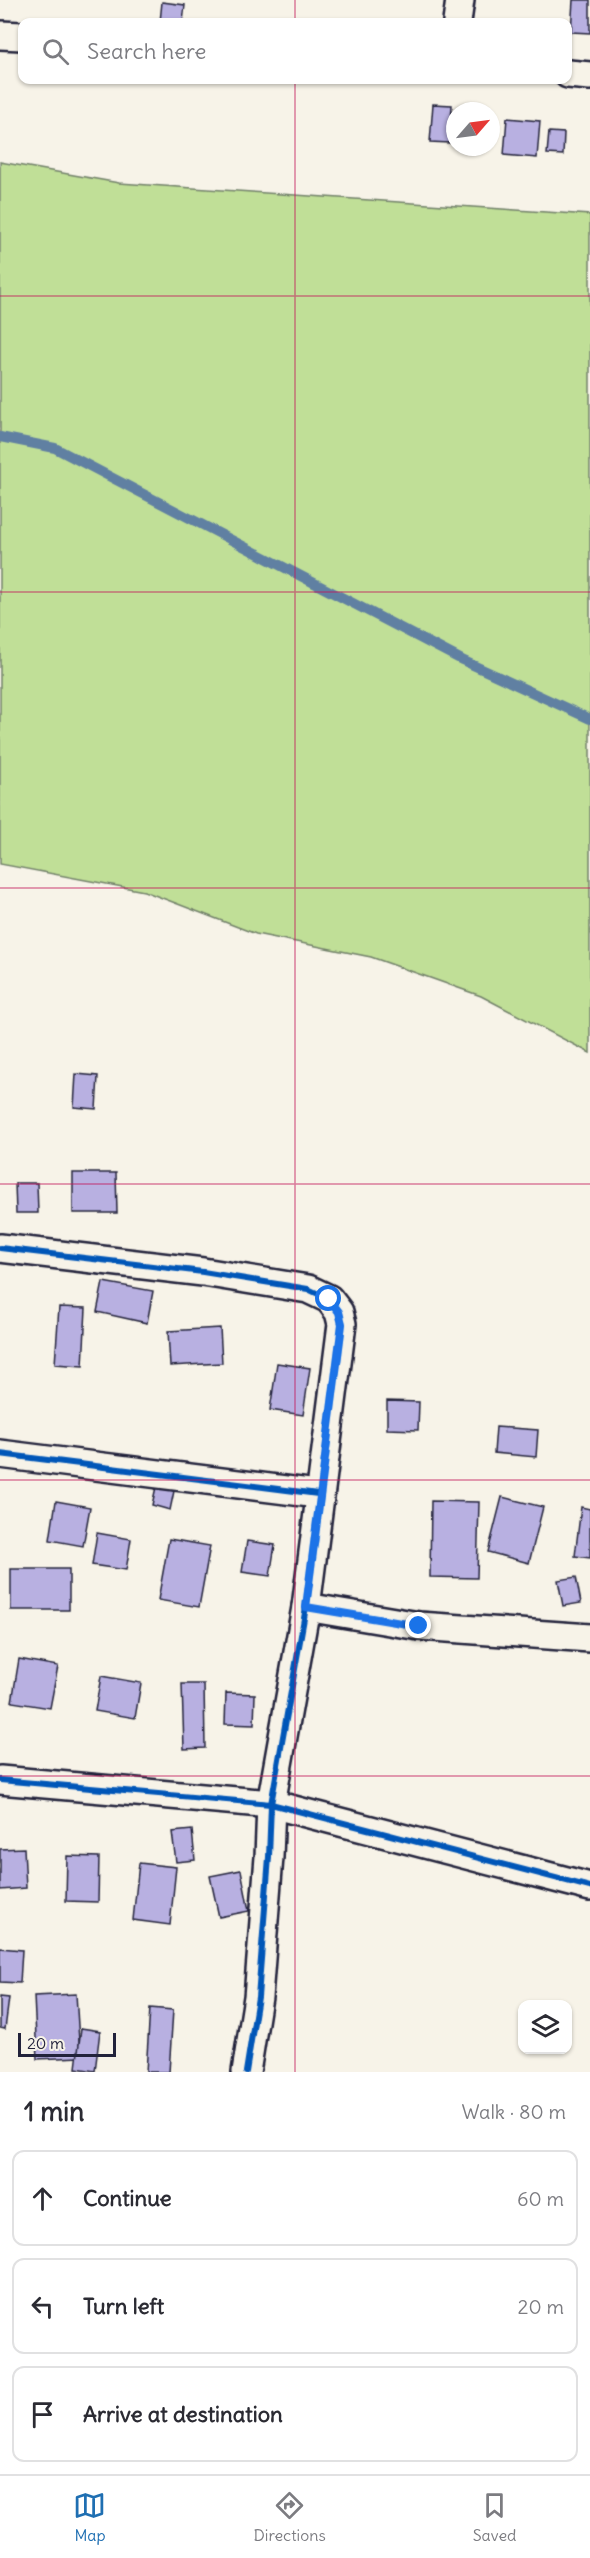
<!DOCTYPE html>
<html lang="en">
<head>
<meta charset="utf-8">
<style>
	:root { --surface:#fff; --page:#f7f7f7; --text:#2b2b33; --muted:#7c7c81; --line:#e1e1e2; --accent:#1f6fb2 }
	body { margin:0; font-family:Delius,sans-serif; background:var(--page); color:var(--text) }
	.controls { position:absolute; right:18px; bottom:18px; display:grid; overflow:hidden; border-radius:12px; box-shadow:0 2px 4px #0004 }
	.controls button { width:54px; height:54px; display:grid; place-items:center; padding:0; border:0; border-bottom:2px solid var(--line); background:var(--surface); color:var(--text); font:30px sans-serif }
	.compass { position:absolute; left:446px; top:102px; width:54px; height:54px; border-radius:50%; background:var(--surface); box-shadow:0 2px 4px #0004; rotate:62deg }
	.scale { position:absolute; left:18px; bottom:15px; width:98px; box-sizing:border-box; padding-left:6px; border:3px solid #22223b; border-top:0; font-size:16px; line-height:21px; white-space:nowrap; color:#22223b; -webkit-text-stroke:4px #f7f3e8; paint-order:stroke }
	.stop { position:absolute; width:18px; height:18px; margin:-14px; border:4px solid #1a73e8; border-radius:50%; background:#fff }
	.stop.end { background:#1a73e8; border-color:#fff; box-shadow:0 2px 6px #0008 }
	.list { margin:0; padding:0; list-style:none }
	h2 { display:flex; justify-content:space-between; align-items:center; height:78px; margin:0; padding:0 24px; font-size:26px }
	h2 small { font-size:20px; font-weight:400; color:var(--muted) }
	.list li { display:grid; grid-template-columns:39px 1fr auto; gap:18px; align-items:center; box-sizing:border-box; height:96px; margin:0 12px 12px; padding:0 12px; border:2px solid var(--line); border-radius:12px }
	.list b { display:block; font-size:22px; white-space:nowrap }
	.list em { font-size:20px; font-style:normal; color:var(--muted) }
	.icon { flex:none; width:33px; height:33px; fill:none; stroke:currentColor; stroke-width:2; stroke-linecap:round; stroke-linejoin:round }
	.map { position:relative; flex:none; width:590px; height:2072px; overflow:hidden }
	.search { position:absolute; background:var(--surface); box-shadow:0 2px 4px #0004; left:18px; right:18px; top:18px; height:66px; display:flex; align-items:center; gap:15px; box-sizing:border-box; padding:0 21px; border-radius:12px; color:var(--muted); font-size:22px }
	.sheet { height:402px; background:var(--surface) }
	nav { display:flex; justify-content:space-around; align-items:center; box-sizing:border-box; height:84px; border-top:2px solid var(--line); background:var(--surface); font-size:16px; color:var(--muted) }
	nav a { display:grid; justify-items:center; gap:3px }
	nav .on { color:var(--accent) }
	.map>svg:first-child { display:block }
</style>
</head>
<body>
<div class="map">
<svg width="590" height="2072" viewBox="0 0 590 2072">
	<rect width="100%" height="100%" fill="#f7f3e8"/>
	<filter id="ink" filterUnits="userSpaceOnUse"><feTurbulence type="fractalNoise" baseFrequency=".0167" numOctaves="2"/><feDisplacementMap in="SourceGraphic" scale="12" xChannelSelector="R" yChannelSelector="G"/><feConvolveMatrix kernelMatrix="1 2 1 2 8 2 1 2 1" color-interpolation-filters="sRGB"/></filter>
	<g filter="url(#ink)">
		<!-- green -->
		<polygon fill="#c0df97" stroke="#718069" stroke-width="1.5" points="0,162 119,183 590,215 590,1053 481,996 371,957 256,934 144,891 0,864"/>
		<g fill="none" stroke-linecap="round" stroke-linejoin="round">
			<!-- stream -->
			<polyline stroke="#6180a2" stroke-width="10" points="0,437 55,448 462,660 590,719"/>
		</g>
		<!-- building -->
		<g fill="#b8b0e1" stroke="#22223b" stroke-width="1.5">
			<polygon points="573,0 590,0 590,33 571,32"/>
			<polygon points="162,2 185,5 183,22 160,22"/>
			<polygon points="433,104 452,105 450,143 430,142"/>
			<polygon points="507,118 540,121 537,158 504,155"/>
			<polygon points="549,132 564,133 563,155 547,154"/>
			<polygon points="76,1074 98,1076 96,1109 74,1107"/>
			<polygon points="73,1173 116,1173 117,1213 73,1213"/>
			<polygon points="15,1183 37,1183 38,1213 16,1213"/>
			<polygon points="103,1282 153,1291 147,1323 97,1312"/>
			<polygon points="59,1307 86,1308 83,1366 55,1364"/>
			<polygon points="220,1328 222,1363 170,1366 168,1331"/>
			<polygon points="277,1363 310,1368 303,1415 270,1410"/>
			<polygon points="387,1401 419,1402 418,1430 387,1429"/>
			<polygon points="496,1427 538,1430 536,1457 494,1453"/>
			<polygon points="156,1487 174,1491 170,1510 152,1505"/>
			<polygon points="502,1497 543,1507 529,1563 488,1552"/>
			<polygon points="56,1501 90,1507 83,1546 50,1540"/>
			<polygon points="431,1501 479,1502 477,1578 430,1577"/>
			<polygon points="581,1507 590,1509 590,1558 575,1556"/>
			<polygon points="97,1533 131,1539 126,1570 92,1565"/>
			<polygon points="169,1539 210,1546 199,1607 158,1600"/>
			<polygon points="247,1541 275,1545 270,1576 242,1572"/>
			<rect x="11" y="1569" width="58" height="41"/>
			<polygon points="576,1577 581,1603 563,1606 558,1580"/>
			<polygon points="19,1659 58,1666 50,1708 12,1702"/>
			<polygon points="101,1676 141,1683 135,1718 95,1711"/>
			<polygon points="182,1684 204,1684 205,1748 184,1749"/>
			<polygon points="226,1693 255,1694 254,1725 225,1724"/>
			<polygon points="192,1830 195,1860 176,1862 172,1832"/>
			<polygon points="24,1848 26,1888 0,1890 0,1849"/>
			<polygon points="67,1856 99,1857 98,1902 66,1901"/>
			<polygon points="139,1863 176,1867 170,1925 133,1920"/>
			<polygon points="241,1870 249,1911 219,1917 210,1876"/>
			<polygon points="0,1948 22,1950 20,1983 0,1982"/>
			<polygon points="76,1994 80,2057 37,2059 34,1996"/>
			<polygon points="0,1997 9,1998 5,2029 0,2028"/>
			<polygon points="150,2008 173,2010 169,2072 146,2072"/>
			<polygon points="81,2028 100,2031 95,2071 76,2068"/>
		</g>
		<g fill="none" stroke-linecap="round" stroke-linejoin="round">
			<defs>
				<g id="minor">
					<polyline points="457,22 460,0"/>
					<polyline points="0,35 22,36"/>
					<polyline points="568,74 590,76"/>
					<polyline points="0,1248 203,1272 308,1289 329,1299 339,1312 342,1324 306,1607 271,1804 269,1857 258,1997 246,2072"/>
					<polyline points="0,1454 318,1494"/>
					<polyline points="306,1607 419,1626 590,1638"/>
					<polyline points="0,1780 271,1804 590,1887"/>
				</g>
			</defs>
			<!-- minor casing -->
			<use href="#minor" stroke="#22223b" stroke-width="32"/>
			<!-- minor -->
			<use href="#minor" stroke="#f7f3e8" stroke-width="27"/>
			<defs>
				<g id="cycleway">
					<polyline points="0,1248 203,1272 308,1289 329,1299 339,1312 342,1324 306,1607 271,1804 269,1857 258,1997 246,2072"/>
					<polyline points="0,1454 318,1494"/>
					<polyline points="0,1780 271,1804 590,1887"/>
				</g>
			</defs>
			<!-- cycleway casing -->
			<use href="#cycleway" stroke="#f7f3e8" stroke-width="10"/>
			<!-- cycleway -->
			<use href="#cycleway" stroke="#0057b8" stroke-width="6"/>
		</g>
	</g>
	<g fill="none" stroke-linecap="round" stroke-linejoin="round" filter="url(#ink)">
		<!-- route -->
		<polyline stroke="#1a73e8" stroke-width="8" points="329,1299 339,1312 342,1324 306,1607 419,1626"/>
	</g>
	<!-- grid -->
	<path fill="none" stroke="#c2185b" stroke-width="1.5" stroke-opacity="0.55" d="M295,0V22M295,80V2072M0,296H590M0,592H590M0,888H590M0,1184H590M0,1480H590M0,1776H590"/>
</svg>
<div class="controls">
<button><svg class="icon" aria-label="layers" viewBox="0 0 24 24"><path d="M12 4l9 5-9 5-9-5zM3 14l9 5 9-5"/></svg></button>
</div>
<svg class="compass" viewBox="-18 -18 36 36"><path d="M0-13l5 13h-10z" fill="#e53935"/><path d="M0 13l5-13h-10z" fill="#7c7c81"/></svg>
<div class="scale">20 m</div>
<div class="stop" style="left:329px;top:1299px"></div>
<div class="stop end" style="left:419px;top:1626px"></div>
<div class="search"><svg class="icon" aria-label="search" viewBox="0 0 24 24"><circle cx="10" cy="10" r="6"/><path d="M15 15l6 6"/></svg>Search here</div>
</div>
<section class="sheet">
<h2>1 min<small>Walk · 80 m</small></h2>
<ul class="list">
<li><svg class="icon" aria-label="ahead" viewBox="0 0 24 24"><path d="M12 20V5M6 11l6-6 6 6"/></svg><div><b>Continue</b></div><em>60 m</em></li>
<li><svg class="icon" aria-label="left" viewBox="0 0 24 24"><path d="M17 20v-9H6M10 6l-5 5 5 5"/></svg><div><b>Turn left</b></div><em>20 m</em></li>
<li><svg class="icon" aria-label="arrive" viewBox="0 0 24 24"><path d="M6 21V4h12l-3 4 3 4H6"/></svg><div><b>Arrive at destination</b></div></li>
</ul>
</section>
<nav>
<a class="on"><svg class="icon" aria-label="map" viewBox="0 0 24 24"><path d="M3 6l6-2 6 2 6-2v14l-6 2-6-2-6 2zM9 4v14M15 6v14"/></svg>Map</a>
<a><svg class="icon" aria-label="directions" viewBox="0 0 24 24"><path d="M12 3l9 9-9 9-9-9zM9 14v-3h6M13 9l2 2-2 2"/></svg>Directions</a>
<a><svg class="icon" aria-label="saved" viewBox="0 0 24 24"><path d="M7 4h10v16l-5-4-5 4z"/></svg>Saved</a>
</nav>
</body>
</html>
